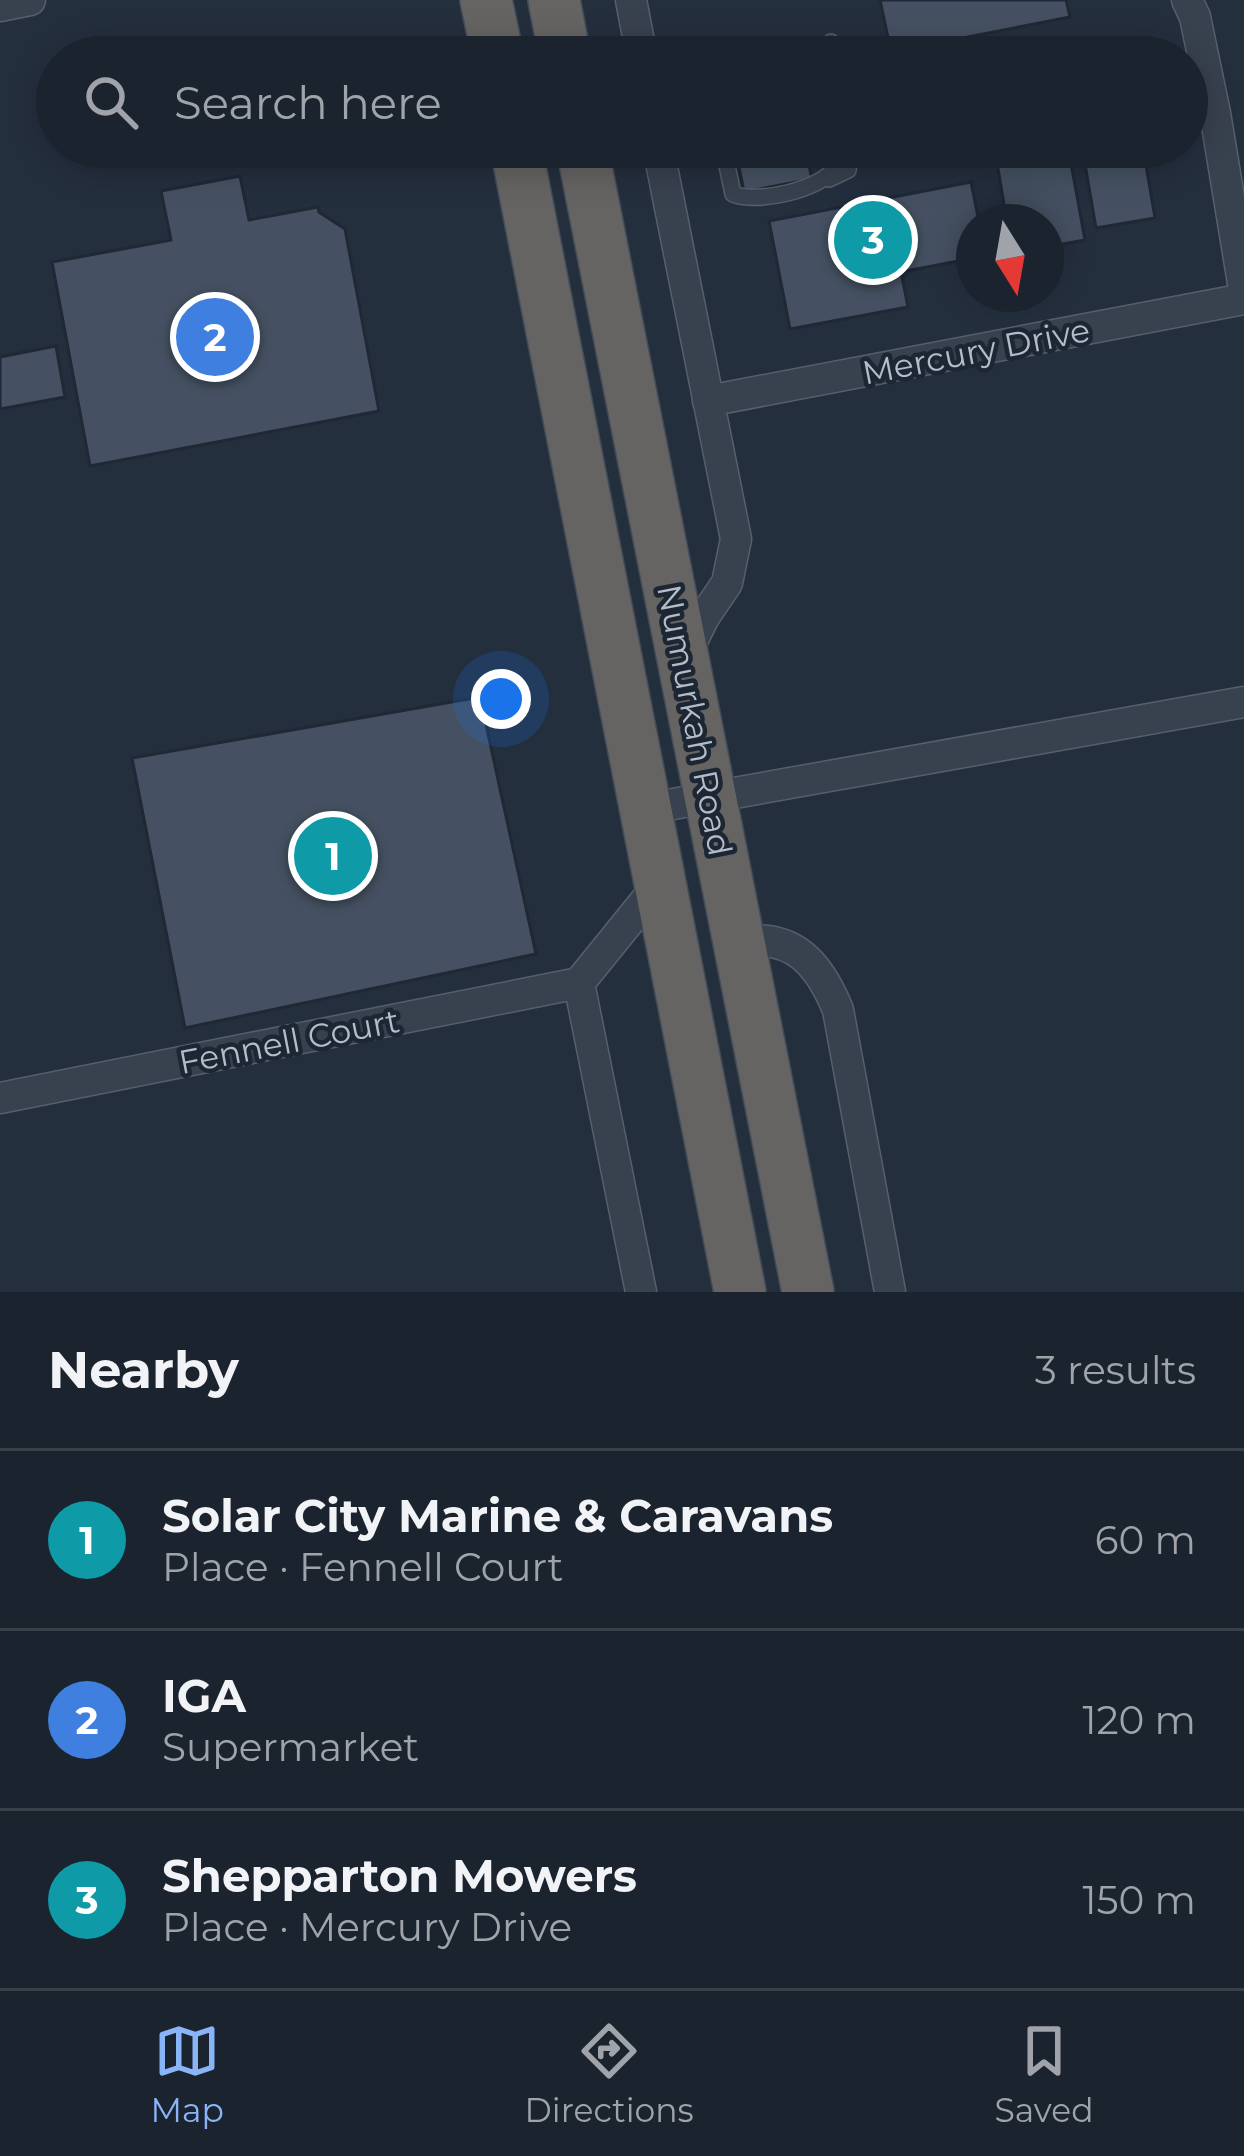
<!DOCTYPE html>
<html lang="en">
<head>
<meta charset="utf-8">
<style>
	:root { --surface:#1b232e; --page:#242b36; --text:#f1f3f6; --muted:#a0a4aa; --line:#39404a; --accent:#8ab4f8 }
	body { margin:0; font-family:Montserrat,sans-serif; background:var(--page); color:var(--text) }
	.compass { position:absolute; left:956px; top:204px; width:108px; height:108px; border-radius:50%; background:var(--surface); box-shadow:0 6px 30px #0003; rotate:169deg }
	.you { position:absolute; left:501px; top:699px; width:42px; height:42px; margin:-30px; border:9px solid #fff; border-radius:50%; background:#1a73e8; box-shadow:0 0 0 18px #1a73e833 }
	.badge { display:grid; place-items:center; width:78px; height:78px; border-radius:50%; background:var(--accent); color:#fff; font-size:39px; font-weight:700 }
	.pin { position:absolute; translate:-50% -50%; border:6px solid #fff; box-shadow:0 3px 12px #0006 }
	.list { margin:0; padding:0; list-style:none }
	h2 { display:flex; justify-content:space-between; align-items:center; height:156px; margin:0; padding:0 48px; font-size:51px }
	h2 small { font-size:39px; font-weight:400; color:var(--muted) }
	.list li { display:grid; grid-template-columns:78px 1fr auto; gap:36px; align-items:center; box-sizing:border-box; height:180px; padding:0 48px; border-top:3px solid var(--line) }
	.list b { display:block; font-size:45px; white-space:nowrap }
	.list p { margin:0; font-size:39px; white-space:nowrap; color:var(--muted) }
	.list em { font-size:39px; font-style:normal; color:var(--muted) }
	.icon { flex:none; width:66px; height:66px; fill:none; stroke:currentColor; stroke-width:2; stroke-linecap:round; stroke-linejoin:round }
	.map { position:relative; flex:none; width:1244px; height:1292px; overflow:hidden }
	.search { position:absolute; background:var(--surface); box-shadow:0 6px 30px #0003; left:36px; right:36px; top:36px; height:132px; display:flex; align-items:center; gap:30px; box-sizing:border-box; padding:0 42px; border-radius:66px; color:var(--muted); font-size:45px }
	.sheet { height:696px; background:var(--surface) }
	nav { display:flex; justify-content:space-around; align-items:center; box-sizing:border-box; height:168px; border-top:3px solid var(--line); background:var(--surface); font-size:33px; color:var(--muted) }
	nav a { display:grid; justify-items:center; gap:6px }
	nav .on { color:var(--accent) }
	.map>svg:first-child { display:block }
</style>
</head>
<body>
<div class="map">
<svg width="1244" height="1292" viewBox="0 0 1244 1292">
	<rect width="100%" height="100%" fill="#242f3e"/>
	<!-- building -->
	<g fill="#455162" stroke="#1f2835" stroke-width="3">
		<polygon points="880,0 1066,0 1070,17 891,52"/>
		<polygon points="735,147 805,147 812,179 744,192"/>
		<polygon points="969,147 1068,147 1085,240 1046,247 1046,222 1007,222 996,157 971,162"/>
		<polygon points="1082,147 1143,147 1155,218 1096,228"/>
		<polygon points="240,176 249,220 318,207 319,212 345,229 379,411 90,466 52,262 171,240 161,191"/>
		<polygon points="971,182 979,222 974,222 974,258 901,272 908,307 790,329 769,221"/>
		<polygon points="56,346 65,397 0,409 0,357"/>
		<polygon points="480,697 536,954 185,1028 132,758"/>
	</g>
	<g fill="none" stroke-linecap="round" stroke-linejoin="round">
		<defs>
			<g id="service">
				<polyline points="831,42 834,57"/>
				<polyline points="810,46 813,57"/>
				<polyline points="709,47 709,57"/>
				<path d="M723,147L733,194C757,204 821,190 836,167L831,147"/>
				<polyline points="829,179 848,170 851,147"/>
			</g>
			<g id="minor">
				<polyline points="631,0 642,57"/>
				<polyline points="1187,0 1195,17 1215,113 1244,289"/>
				<polyline points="0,6 30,0"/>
				<polyline points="658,147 736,539 727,583 704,617 685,655"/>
				<polyline points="708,401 1244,299"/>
				<polyline points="645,809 1244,702"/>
				<path d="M739,942C793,933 819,963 838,1010L890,1292"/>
				<polyline points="579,983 641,1292"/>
				<polyline points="579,983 660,883"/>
				<polyline points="0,1098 579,983"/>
			</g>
			<g id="trunk">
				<polyline points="486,0 498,57"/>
				<polyline points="554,0 565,57"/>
				<polyline points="516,147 740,1292"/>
				<polyline points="582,147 808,1292"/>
			</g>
		</defs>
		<!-- service casing -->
		<use href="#service" stroke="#565f6c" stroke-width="18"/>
		<!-- minor casing -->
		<use href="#minor" stroke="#565f6c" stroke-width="33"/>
		<!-- trunk casing -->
		<use href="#trunk" stroke="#434c59" stroke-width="54"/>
		<!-- service -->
		<use href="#service" stroke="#38414e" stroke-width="15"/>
		<!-- minor -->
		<use href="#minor" stroke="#38414e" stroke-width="30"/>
		<!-- trunk -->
		<use href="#trunk" stroke="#656462" stroke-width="51"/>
	</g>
	<g text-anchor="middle" stroke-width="9" stroke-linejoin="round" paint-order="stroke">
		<!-- street labels -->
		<g font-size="33" fill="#b4bcc9" stroke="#1d2633">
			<text transform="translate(976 351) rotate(-11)" y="12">Mercury Drive</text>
			<text transform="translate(695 720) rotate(79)" y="12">Numurkah Road</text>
			<text transform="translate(289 1041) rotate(-11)" y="12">Fennell Court</text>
		</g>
	</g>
</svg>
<svg class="compass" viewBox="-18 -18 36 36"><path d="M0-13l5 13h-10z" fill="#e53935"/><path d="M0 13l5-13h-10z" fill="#a0a4aa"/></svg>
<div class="you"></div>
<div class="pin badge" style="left:333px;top:856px;background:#0f9aa8">1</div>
<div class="pin badge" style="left:215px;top:337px;background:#3f7fe0">2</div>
<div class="pin badge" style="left:873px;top:240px;background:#0f9aa8">3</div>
<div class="search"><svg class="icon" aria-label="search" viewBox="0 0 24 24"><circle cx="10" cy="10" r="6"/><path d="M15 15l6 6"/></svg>Search here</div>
</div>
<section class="sheet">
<h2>Nearby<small>3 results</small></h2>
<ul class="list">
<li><span class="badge" style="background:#0f9aa8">1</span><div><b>Solar City Marine &amp; Caravans</b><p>Place · Fennell Court</p></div><em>60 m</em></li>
<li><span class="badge" style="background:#3f7fe0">2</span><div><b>IGA</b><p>Supermarket</p></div><em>120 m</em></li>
<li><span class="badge" style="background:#0f9aa8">3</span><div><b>Shepparton Mowers</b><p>Place · Mercury Drive</p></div><em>150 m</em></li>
</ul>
</section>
<nav>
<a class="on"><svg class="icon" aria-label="map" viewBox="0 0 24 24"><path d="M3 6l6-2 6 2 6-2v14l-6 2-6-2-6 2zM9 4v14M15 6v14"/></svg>Map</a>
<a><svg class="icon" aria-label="directions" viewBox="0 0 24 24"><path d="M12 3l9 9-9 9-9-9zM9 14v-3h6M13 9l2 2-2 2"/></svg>Directions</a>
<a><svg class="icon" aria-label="saved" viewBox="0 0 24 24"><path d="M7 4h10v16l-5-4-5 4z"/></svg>Saved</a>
</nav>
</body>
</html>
